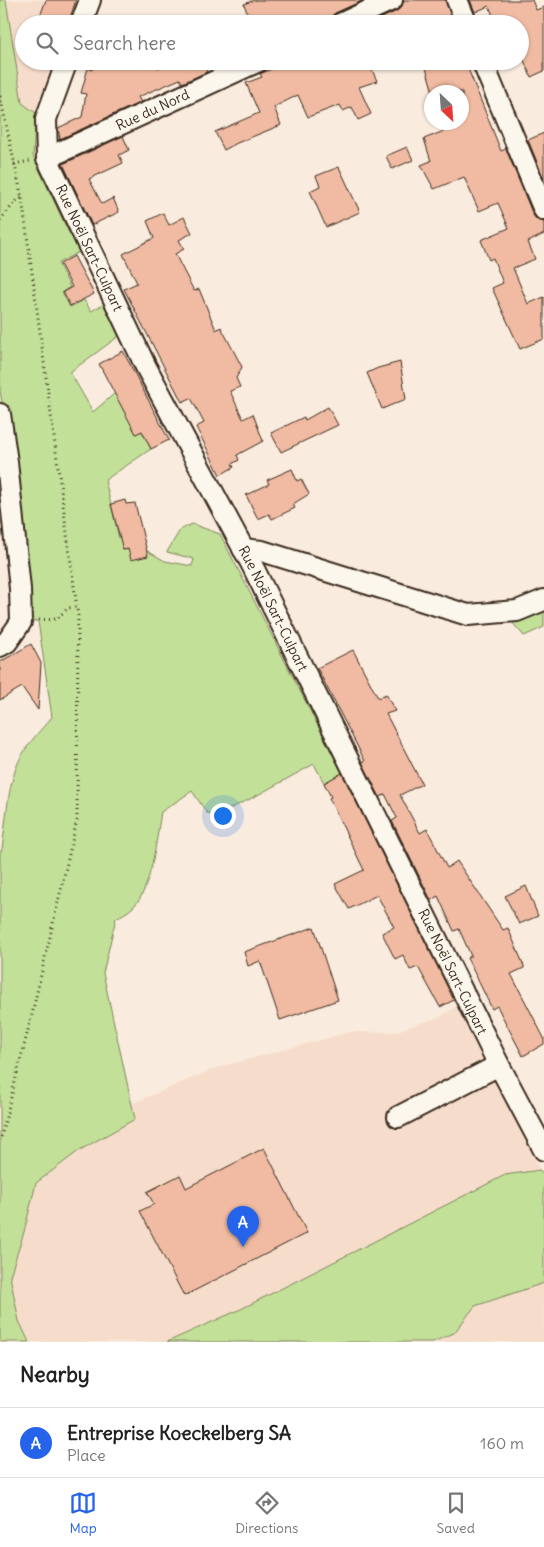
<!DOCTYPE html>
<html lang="en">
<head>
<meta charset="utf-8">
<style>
	:root { --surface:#fff; --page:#f6f6f6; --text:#222; --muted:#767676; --line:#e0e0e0; --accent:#2563eb }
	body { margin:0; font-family:Delius,sans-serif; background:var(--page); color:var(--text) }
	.compass { position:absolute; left:424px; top:85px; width:45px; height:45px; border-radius:50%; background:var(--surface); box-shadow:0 1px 4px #0004; rotate:155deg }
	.you { position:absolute; left:222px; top:815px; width:18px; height:18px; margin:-12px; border:4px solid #fff; border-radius:50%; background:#1a73e8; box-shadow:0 0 0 8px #1a73e833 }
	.badge { display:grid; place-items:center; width:32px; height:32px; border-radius:50%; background:var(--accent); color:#fff; font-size:16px; font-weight:700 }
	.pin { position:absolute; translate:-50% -41px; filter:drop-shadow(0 1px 2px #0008) }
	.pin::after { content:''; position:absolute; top:26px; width:18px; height:15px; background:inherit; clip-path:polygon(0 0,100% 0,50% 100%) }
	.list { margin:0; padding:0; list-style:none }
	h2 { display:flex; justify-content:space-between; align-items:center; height:65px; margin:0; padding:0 20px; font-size:21px }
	h2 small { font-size:16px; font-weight:400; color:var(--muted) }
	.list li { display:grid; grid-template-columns:32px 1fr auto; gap:15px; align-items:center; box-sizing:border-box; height:70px; padding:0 20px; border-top:1px solid var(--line) }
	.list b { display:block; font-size:19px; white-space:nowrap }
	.list p { margin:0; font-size:16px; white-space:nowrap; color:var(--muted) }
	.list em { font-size:16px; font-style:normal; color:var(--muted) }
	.icon { flex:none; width:28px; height:28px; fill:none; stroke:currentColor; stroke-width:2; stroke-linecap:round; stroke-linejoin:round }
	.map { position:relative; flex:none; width:544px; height:1342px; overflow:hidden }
	.search { position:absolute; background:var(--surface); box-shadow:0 1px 4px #0004; left:15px; right:15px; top:15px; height:55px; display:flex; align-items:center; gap:12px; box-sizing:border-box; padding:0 18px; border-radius:28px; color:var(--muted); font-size:19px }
	.sheet { height:135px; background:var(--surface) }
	nav { display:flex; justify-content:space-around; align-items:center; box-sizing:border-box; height:70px; border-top:1px solid var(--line); background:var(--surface); font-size:14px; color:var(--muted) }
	nav a { display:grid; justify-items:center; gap:2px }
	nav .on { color:var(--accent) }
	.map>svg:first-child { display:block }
</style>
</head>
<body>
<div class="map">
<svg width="544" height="1342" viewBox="0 0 544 1342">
	<rect width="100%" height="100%" fill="#f9ebdd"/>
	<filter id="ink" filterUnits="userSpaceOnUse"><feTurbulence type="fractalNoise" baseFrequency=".02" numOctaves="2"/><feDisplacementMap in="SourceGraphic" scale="10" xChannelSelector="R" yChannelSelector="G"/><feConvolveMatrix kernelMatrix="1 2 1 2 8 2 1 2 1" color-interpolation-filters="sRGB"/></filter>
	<g filter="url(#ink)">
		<!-- built -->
		<g fill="#f6ddcb">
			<polygon points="6,0 79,0 70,24 24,24 24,61 56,61 36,113 22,103"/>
			<polygon points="463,1002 540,1170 505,1175 241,1309 167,1342 29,1342 19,1321 10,1276 24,1232 36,1183 80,1150 134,1119 131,1104 216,1068 350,1032 393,1032 440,1017"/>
			<polygon points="544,1283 544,1342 433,1342 454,1333 474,1306"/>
		</g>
		<!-- green -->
		<g fill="#c2e098" stroke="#7e855b">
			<path d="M0,0H6L22,103L36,113L33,156L68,231L81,251L58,263L70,287L62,292L70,307L84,300L91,311L105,304L119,336L70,372L93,412L115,393L137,433L142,431L151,449L105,480L119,538L121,537L124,550L140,547L165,561L192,566L194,559L167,552L180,530L192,524L220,534L342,773L324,783L314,764L254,797L219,814L207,813L192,791L161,812C157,836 151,892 133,907C128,912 122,915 116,918L103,973L135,1119L80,1150L36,1183L24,1232L10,1276L19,1321L29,1342H0V853L2,849C6,822 7,793 16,768C23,748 39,732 52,717L38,621H29L25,530L0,391Z"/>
			<polygon points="544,607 544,627 524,636 511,621"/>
			<polygon points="540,1170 544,1176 544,1283 475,1306 454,1333 433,1342 167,1342 241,1309 505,1175"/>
		</g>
		<!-- building -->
		<g fill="#f0bba2" stroke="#3b2a1e">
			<polygon points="46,0 76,0 68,24 37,24"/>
			<polygon points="254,0 364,0 335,13 330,18 328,24 251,24 244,4"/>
			<polygon points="404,0 445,0 453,22 448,24 369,24 397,11 402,6"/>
			<polygon points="470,0 532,0 536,10 544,7 544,71 531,77 520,51 520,24 501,24 498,16 494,18 489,6 475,12"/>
			<polygon points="92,61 132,61 135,68 150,61 155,61 158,68 176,61 203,61 207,72 182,83 180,79 138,97 141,102 60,139 58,128 82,117 86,94 81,93 88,68 92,70"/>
			<polygon points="290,61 368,61 377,81 359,87 371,114 358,120 352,107 343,111 340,105 308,117 298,95 274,107 281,125 237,143 224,150 215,132 259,113 246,83 262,77 260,74"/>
			<polygon points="424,61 465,61 501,151 506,149 533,215 537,220 544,222 544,234 528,242 535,259 513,268 528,304 544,297 544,339 520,349 492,288 503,283 493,258 489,260 481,240 509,228 498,203 479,211 464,177 434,189 421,165 431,161 424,139 444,131 442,122 462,122 462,92 433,92"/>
			<polygon points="544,133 544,179 528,140"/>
			<polygon points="123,136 129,150 119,155 123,163 89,179 102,204 113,198 119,212 92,225 63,164"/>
			<polygon points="407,147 413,160 392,169 386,156"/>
			<polygon points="339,167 360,212 326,227 310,191 320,186 316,176"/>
			<polygon points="163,213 169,225 184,217 192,233 179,240 184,249 175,254 194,291 199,289 216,330 221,327 242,367 236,378 240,387 230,391 243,419 253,414 263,441 237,455 239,460 232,464 234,467 220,475 196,427 204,423 191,398 182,402 124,289 137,283 123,254 154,238 147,221"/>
			<polygon points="74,256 94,294 70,306 63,292 72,287 60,264"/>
			<polygon points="123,351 169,440 151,449 142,431 136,434 99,364"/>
			<polygon points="400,362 406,399 382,409 367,373 378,368"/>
			<polygon points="328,407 338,425 281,452 271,433 304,417 305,420"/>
			<polygon points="292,469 297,481 301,479 309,494 293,504 295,508 272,519 269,514 258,519 246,495 269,484 267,480"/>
			<polygon points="125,500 126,504 135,503 148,556 131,560 128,549 123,550 111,504"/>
			<polygon points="31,644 41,663 38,710 22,687 0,700 0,662"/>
			<polygon points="353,650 378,698 386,694 395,711 386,714 422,784 400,795 420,833 427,829 447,868 457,861 503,930 508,928 524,966 524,968 511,974 544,1038 544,1044 523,1056 497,1006 492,1009 477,978 467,958 471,956 459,929 454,931 438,896 431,900 392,821 397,818 385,794 380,797 362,762 365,761 317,668"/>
			<polygon points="342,773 454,1000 440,1007 418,967 410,970 403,955 395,959 382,933 394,927 377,895 349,909 335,884 364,870 329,798 331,797 324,783"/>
			<polygon points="526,886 538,916 519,924 505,896"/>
			<polygon points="314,927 338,1000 280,1020 260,961 248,966 244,952"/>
			<polygon points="264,1148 307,1233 184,1296 140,1211 154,1204 147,1192 180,1175 186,1188"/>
		</g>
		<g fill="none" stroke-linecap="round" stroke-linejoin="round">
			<defs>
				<g id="minor">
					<polyline points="457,0 467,24"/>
					<polyline points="81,24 90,0"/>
					<polyline points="340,24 392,0"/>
					<path id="s1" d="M67,61L46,119L47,158L146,367L251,563L499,1065L544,1150"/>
					<polyline points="482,61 544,210"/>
					<path id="s2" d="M47,158L259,61"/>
					<polyline points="0,414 7,462 20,589 21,622 7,642 0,646"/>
					<polyline points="243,549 262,551 468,615 517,611 544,600"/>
					<polyline points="398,1117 499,1065"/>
				</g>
			</defs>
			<!-- minor casing -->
			<use href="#minor" stroke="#3b2a1e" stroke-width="24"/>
			<!-- path -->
			<g stroke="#3b2a1e" stroke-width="3" stroke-dasharray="1 4" stroke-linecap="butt">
				<polyline points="0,96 22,198 78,616 77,820 32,1014 0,1141"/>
				<polyline points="14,164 30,161"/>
				<polyline points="0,220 17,200 22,198"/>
				<polyline points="39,620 57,619 68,608 77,607"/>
			</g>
			<!-- minor -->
			<use href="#minor" stroke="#fbf7ec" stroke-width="20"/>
		</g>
	</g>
	<g text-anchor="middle" stroke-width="4.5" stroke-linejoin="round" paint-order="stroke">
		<!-- street labels -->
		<g font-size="14" fill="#3b2a1e" stroke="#fbf7ec">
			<text dy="5" stroke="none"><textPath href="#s2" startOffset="116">Rue du Nord</textPath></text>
			<text dy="5" stroke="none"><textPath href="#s1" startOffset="200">Rue Noël Sart-Culpart</textPath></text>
			<text dy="5" stroke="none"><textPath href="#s1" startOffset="605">Rue Noël Sart-Culpart</textPath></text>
			<text dy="5" stroke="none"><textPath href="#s1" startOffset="1010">Rue Noël Sart-Culpart</textPath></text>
		</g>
	</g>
</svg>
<svg class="compass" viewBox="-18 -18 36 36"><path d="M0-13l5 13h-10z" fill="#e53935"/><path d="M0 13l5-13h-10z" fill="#767676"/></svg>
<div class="you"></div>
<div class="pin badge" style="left:243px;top:1247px">A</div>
<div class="search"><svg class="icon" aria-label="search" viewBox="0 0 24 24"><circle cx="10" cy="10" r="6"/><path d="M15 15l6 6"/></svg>Search here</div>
</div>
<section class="sheet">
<h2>Nearby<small></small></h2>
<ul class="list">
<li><span class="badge">A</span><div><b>Entreprise Koeckelberg SA</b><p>Place</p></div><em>160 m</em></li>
</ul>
</section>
<nav>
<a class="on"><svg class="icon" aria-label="map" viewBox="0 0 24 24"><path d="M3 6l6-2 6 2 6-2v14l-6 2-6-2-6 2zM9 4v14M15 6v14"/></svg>Map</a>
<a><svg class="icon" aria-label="directions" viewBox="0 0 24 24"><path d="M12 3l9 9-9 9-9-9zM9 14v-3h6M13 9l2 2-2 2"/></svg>Directions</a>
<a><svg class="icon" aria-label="saved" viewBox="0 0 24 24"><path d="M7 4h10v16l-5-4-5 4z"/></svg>Saved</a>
</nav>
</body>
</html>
